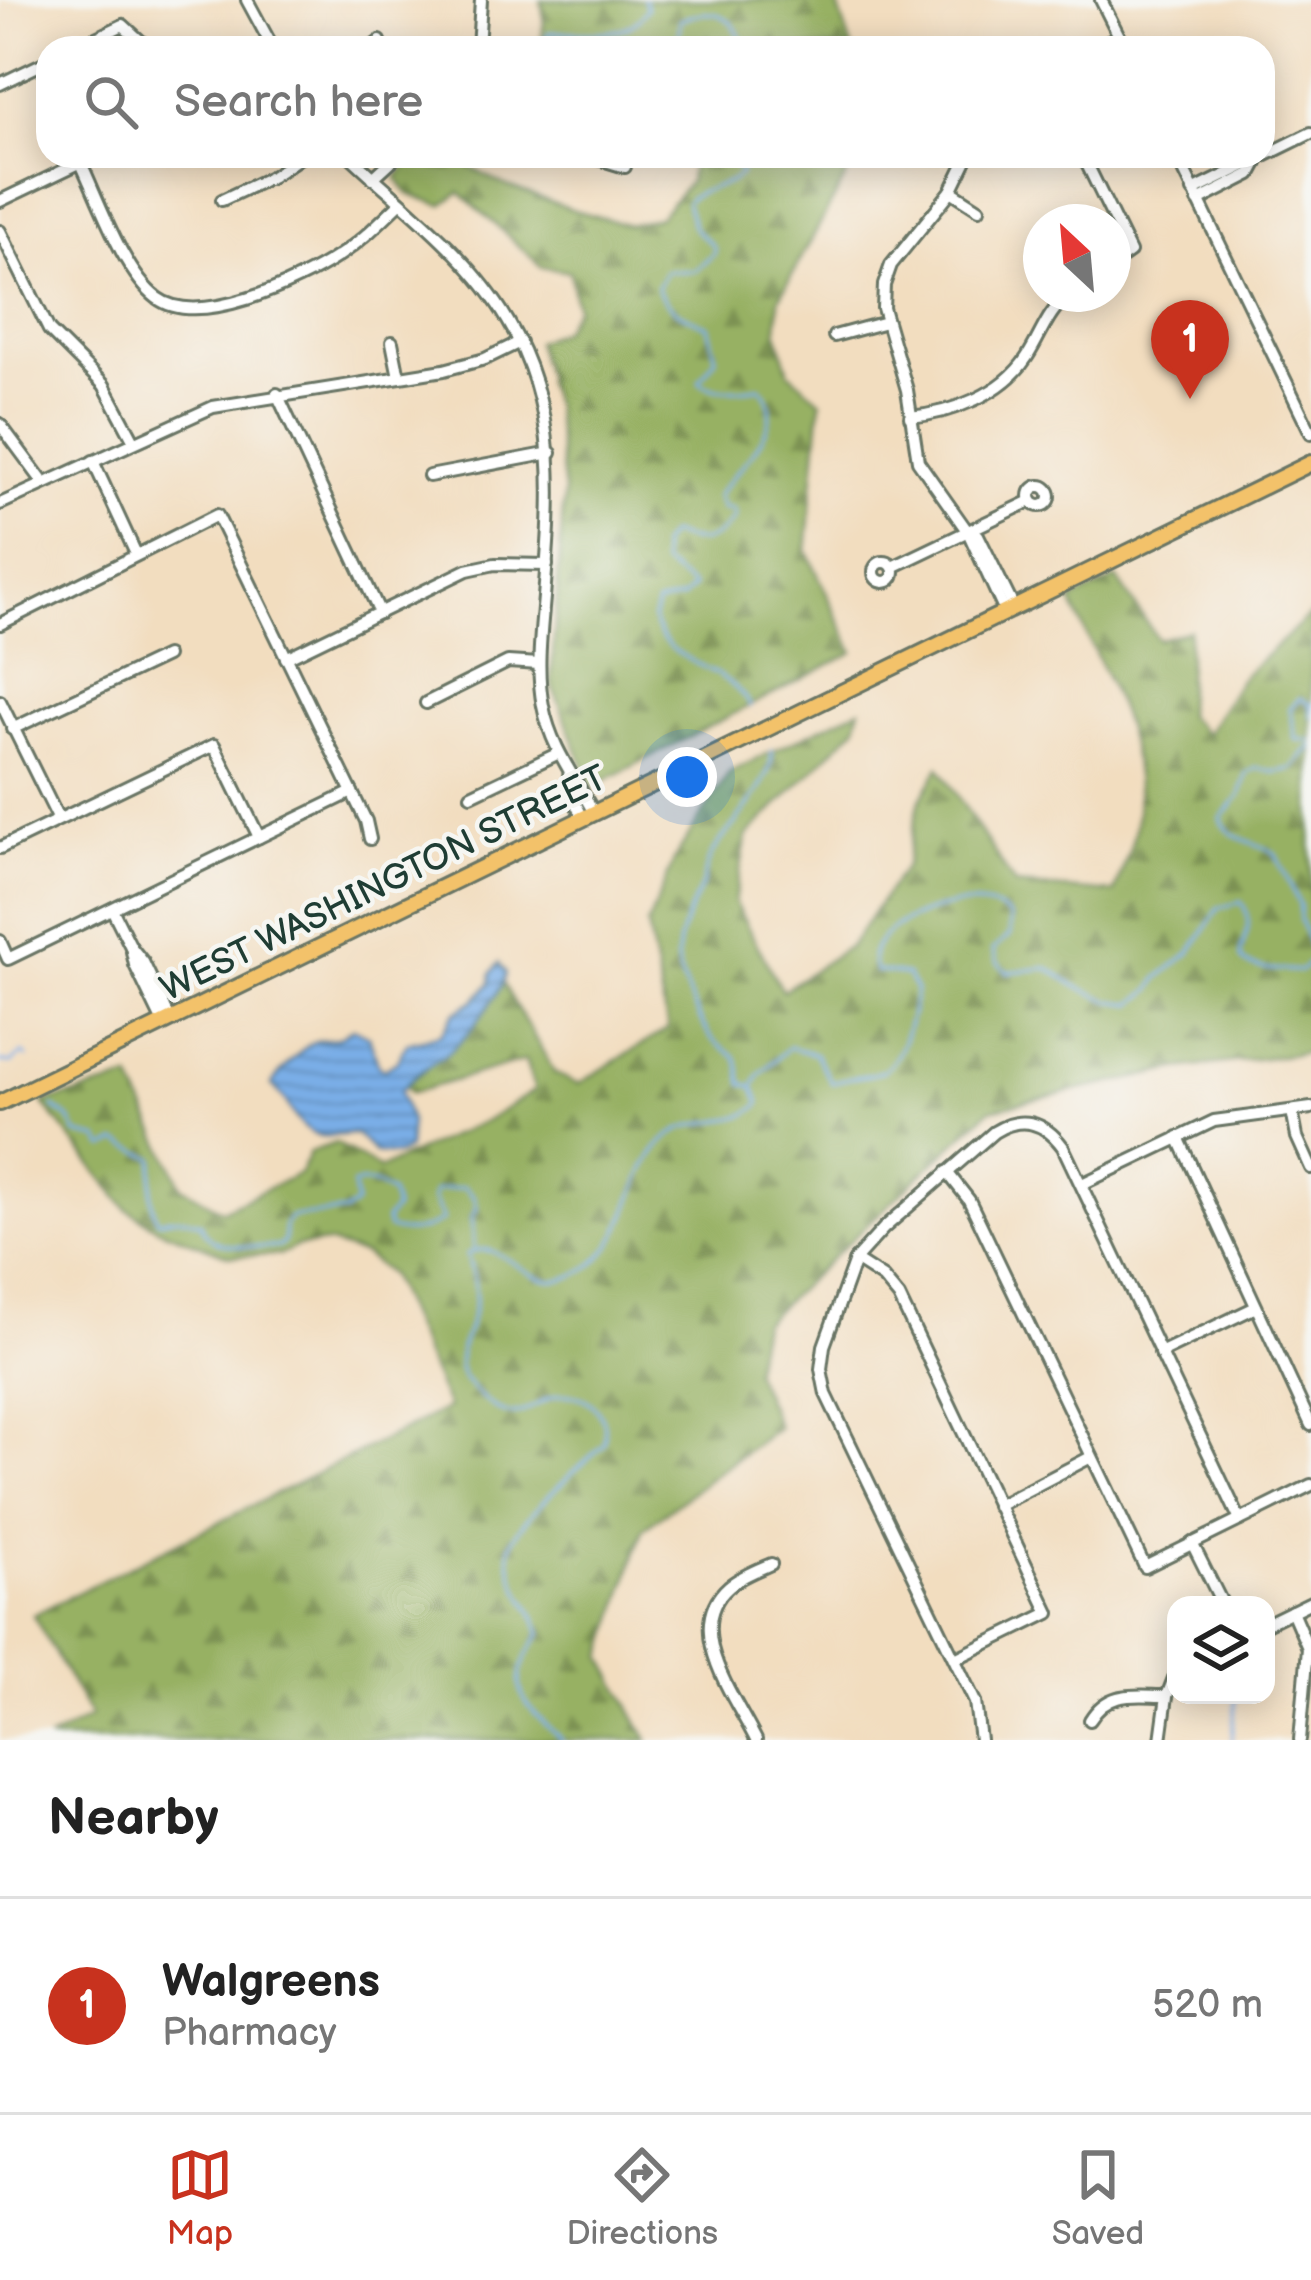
<!DOCTYPE html>
<html lang="en">
<head>
<meta charset="utf-8">
<style>
	:root { --surface:#fff; --page:#f6f6f6; --text:#222; --muted:#767676; --line:#e0e0e0; --accent:#c8321e }
	body { margin:0; font-family:"Balsamiq Sans",sans-serif; background:var(--page); color:var(--text) }
	.controls { position:absolute; right:36px; bottom:36px; display:grid; overflow:hidden; border-radius:24px; box-shadow:0 6px 30px #0003 }
	.controls button { width:108px; height:108px; display:grid; place-items:center; padding:0; border:0; border-bottom:3px solid var(--line); background:var(--surface); color:var(--text); font:60px sans-serif }
	.compass { position:absolute; left:1023px; top:204px; width:108px; height:108px; border-radius:50%; background:var(--surface); box-shadow:0 6px 30px #0003; rotate:334deg }
	.you { position:absolute; left:687px; top:777px; width:42px; height:42px; margin:-30px; border:9px solid #fff; border-radius:50%; background:#1a73e8; box-shadow:0 0 0 18px #1a73e833 }
	.badge { display:grid; place-items:center; width:78px; height:78px; border-radius:50%; background:var(--accent); color:#fff; font-size:39px; font-weight:700 }
	.pin { position:absolute; translate:-50% -99px; filter:drop-shadow(0 3px 6px #0008) }
	.pin::after { content:''; position:absolute; top:63px; width:42px; height:36px; background:inherit; clip-path:polygon(0 0,100% 0,50% 100%) }
	.list { margin:0; padding:0; list-style:none }
	h2 { display:flex; justify-content:space-between; align-items:center; height:156px; margin:0; padding:0 48px; font-size:51px }
	h2 small { font-size:39px; font-weight:400; color:var(--muted) }
	.list li { display:grid; grid-template-columns:78px 1fr auto; gap:36px; align-items:center; box-sizing:border-box; height:216px; padding:0 48px; border-top:3px solid var(--line) }
	.list b { display:block; font-size:45px; white-space:nowrap }
	.list p { margin:0; font-size:39px; white-space:nowrap; color:var(--muted) }
	.list em { font-size:39px; font-style:normal; color:var(--muted) }
	.icon { flex:none; width:66px; height:66px; fill:none; stroke:currentColor; stroke-width:2; stroke-linecap:round; stroke-linejoin:round }
	.map { position:relative; flex:none; width:1311px; height:1740px; overflow:hidden }
	.search { position:absolute; background:var(--surface); box-shadow:0 6px 30px #0003; left:36px; right:36px; top:36px; height:132px; display:flex; align-items:center; gap:30px; box-sizing:border-box; padding:0 42px; border-radius:36px; color:var(--muted); font-size:45px }
	.sheet { height:372px; background:var(--surface) }
	nav { display:flex; justify-content:space-around; align-items:center; box-sizing:border-box; height:168px; border-top:3px solid var(--line); background:var(--surface); font-size:33px; color:var(--muted) }
	nav a { display:grid; justify-items:center; gap:6px }
	nav .on { color:var(--accent) }
	.map>svg:first-child { display:block }
</style>
</head>
<body>
<div class="map">
<svg width="1311" height="1740" viewBox="0 0 1311 1740">
	<defs>
		<pattern id="forest-firs" width="22" height="20" patternUnits="userSpaceOnUse" patternTransform="scale(3)"><rect width="22" height="20" fill="#97b163"/><path d="M5 1l3.5 6h-7zM16 11l3.5 6h-7z" fill="#7b9152"/></pattern>
		<pattern id="water-rules" width="6" height="5" patternUnits="userSpaceOnUse" patternTransform="scale(3)"><rect width="6" height="5" fill="#7aaee7"/><path d="M0 2.5h6" fill="none" stroke="#638fbc"/></pattern>
	</defs>
	<rect width="100%" height="100%" fill="#f6f6f2"/>
	<filter id="ink" filterUnits="userSpaceOnUse"><feTurbulence type="fractalNoise" baseFrequency=".00833" numOctaves="2"/><feDisplacementMap in="SourceGraphic" scale="24" xChannelSelector="R" yChannelSelector="G"/><feConvolveMatrix kernelMatrix="1 2 1 2 8 2 1 2 1" color-interpolation-filters="sRGB"/></filter>
	<filter id="wash" filterUnits="userSpaceOnUse"><feTurbulence type="fractalNoise" baseFrequency=".004" numOctaves="4" result="noise"/><feDisplacementMap in="SourceGraphic" scale="48" xChannelSelector="R" yChannelSelector="G"/><feGaussianBlur stdDeviation="2.7" result="paint"/><feColorMatrix in="noise" values="0 0 0 0 0 0 0 0 0 0 0 0 0 0 0 0 0 1.4 0 .05"/><feComposite in="paint" operator="in"/></filter>
	<g filter="url(#wash)">
		<rect width="100%" height="100%" fill="#f2ddbf"/>
		<!-- forest -->
		<g fill="url(#forest-firs)" stroke="#5b774c" stroke-width="3">
			<polygon points="541,0 836,0 852,48 541,48 544,19"/>
			<polygon points="413,156 451,156 497,182 574,210 629,225 659,217 689,182 692,156 857,156 779,299 777,332 789,372 821,401 807,551 854,652 592,787 551,682 564,492 554,409 536,342 562,330 576,307 570,272 542,267 460,192 442,205 408,194 397,178"/>
			<path d="M1117,578L1158,640L1189,630L1186,715L1206,734L1241,678L1311,614V1052L1177,1069L991,1109L762,1323L753,1370L778,1427L643,1529L603,1657L648,1740H48L91,1717L33,1615L448,1408L389,1274L365,1255L328,1243L297,1246L280,1255L229,1256L157,1228L127,1209L43,1103L131,1079L182,1187L222,1210L300,1173L310,1152L336,1143L379,1169L491,1118L535,1090L525,1060L411,1093L404,1086L465,1037L503,983C519,1015 539,1041 554,1073L578,1084L668,1029L647,926L676,856L730,772L860,709L856,727L747,836L734,902L782,991L851,945L906,865L919,803L939,767L1015,885L1114,893C1122,870 1133,846 1136,822C1147,745 1101,669 1071,601Z"/>
		</g>
		<!-- water -->
		<path fill="url(#water-rules)" stroke="#4c768e" stroke-width="3" d="M499,963L506,973L503,983C488,1008 470,1036 446,1054C429,1067 413,1074 400,1092L410,1121L408,1149L398,1155L375,1153L356,1134C344,1133 330,1139 317,1135C294,1127 289,1099 272,1085C276,1076 306,1043 316,1041C338,1036 331,1044 353,1028L369,1036L379,1067L384,1069L397,1061L407,1043L441,1034L454,1013L476,999L490,983L491,974Z"/>
		<g fill="none" stroke-linecap="round" stroke-linejoin="round">
			<!-- stream -->
			<g stroke="#7aaee7" stroke-width="3">
				<path d="M542,48L548,33C582,29 627,44 647,8L644,0"/>
				<path d="M678,48L680,21C693,12 717,9 731,22C740,31 738,40 750,48"/>
				<path d="M729,156L741,173C727,191 702,184 686,202L694,228L714,247V254L694,271H666L657,287C664,308 688,319 708,326L716,358L699,381C713,393 742,390 760,387C794,421 735,470 717,496L723,509H732L735,516C716,543 700,547 670,534L660,546L662,564L693,587L683,598L657,604L653,619C666,667 725,661 750,706"/>
				<polyline points="1311,716 1311,705 1300,698 1290,708 1296,739 1311,741"/>
				<path d="M1311,746L1292,769L1274,772L1257,768L1247,773L1240,796L1221,818C1229,842 1256,840 1275,853L1300,906V919L1311,951"/>
				<polyline points="0,1062 12,1063 23,1053 27,1057"/>
				<path d="M755,1084L759,1075L789,1047L815,1054L832,1083C848,1075 865,1078 880,1072C904,1062 911,1013 916,991L907,975L876,971C851,926 977,882 1010,917V935L993,950L997,962L1008,972L1048,968L1076,986L1110,1001L1133,1004L1152,989L1158,978L1191,952L1219,908L1241,902C1271,943 1191,968 1300,971L1311,961"/>
				<path d="M53,1107L69,1118L77,1134L99,1139L105,1148L118,1142L154,1158C153,1177 148,1203 158,1221C176,1217 183,1216 201,1223C208,1253 253,1246 278,1247L284,1242L285,1225L291,1217L345,1212L356,1204L353,1185C369,1180 378,1185 391,1194L395,1209L386,1219L388,1228C406,1236 426,1230 443,1220L432,1198L435,1191L464,1187L475,1198L477,1209L472,1217L474,1249"/>
				<path d="M562,1740C519,1700 503,1687 541,1634C535,1609 515,1591 511,1566C509,1558 509,1546 513,1539C524,1515 583,1464 604,1444C609,1417 592,1394 563,1395C538,1396 520,1427 494,1407C434,1363 467,1355 475,1301C477,1287 471,1269 467,1255C496,1233 526,1286 559,1280C629,1266 624,1186 661,1144C692,1110 742,1130 760,1103L754,1087L742,1083C738,1046 733,1059 713,1040C703,1029 676,971 677,957C679,929 690,910 701,887C706,875 706,862 713,852C731,824 775,782 772,750"/>
				<polyline points="1232,1740 1236,1695"/>
			</g>
		</g>
	</g>
	<g filter="url(#ink)">
		<g fill="none" stroke-linecap="round" stroke-linejoin="round">
			<defs>
				<g id="minor">
					<polyline points="247,0 273,48"/>
					<polyline points="1101,0 1125,48"/>
					<polyline points="75,48 123,25 148,48"/>
					<polyline points="371,48 380,41"/>
					<polyline points="478,48 481,0"/>
					<polyline points="1094,48 1119,36"/>
					<polyline points="0,84 48,61"/>
					<path d="M350,156C404,207 470,256 508,321C560,409 552,499 544,597C541,633 536,670 543,706C551,748 575,777 594,813"/>
					<polyline points="589,156 625,167"/>
					<polyline points="968,156 951,191 891,265 884,285 883,308 907,390 918,461 968,532 1005,612"/>
					<polyline points="1083,156 1130,252 1113,264"/>
					<polyline points="1177,156 1311,433"/>
					<path d="M81,163C99,201 124,273 157,298C198,329 299,282 337,257C361,242 380,222 400,203"/>
					<polyline points="373,178 397,156"/>
					<polyline points="951,191 979,209"/>
					<polyline points="1193,191 1311,133"/>
					<polyline points="222,200 273,176 302,156"/>
					<polyline points="0,201 94,156"/>
					<polyline points="1198,201 1251,174 1258,161"/>
					<polyline points="0,231 49,330 104,385 134,441"/>
					<polyline points="834,336 886,322"/>
					<polyline points="392,342 399,377"/>
					<polyline points="277,394 380,613"/>
					<path d="M910,417C952,413 1003,394 1027,357C1042,334 1047,312 1070,294"/>
					<polyline points="0,424 43,482"/>
					<polyline points="93,461 136,554"/>
					<polyline points="429,476 551,453"/>
					<circle cx="1040" cy="496" r="10"/>
					<polyline points="0,504 213,407 444,370 485,359 520,342"/>
					<polyline points="968,532 978,535 1014,608"/>
					<circle cx="884" cy="572" r="10"/>
					<polyline points="893,567 1031,501"/>
					<polyline points="0,624 217,515 366,821 370,839"/>
					<polyline points="286,658 467,570 495,564 547,565"/>
					<polyline points="0,701 58,818"/>
					<polyline points="426,703 508,662 539,664"/>
					<polyline points="12,729 166,656"/>
					<polyline points="569,775 568,789 583,818"/>
					<polyline points="471,795 559,753"/>
					<polyline points="0,848 214,745 259,837"/>
					<polyline points="112,909 131,947"/>
					<polyline points="0,941 8,959 352,792"/>
					<polyline points="163,1023 135,965 131,947 143,962 170,1019"/>
					<polyline points="1292,1111 1297,1137 1311,1168"/>
					<polyline points="1178,1137 1311,1425"/>
					<polyline points="947,1172 969,1200 1145,1567 1311,1485"/>
					<polyline points="1082,1184 1214,1121 1311,1108"/>
					<polyline points="855,1260 883,1278 899,1297 1049,1613 955,1659"/>
					<polyline points="1160,1353 1256,1307"/>
					<polyline points="997,1506 1091,1457"/>
					<polyline points="1192,1543 1223,1605"/>
					<polyline points="1292,1611 1308,1648 1300,1740"/>
					<polyline points="1266,1624 1311,1602"/>
					<path d="M1090,1720C1109,1689 1136,1696 1167,1696L1176,1673"/>
					<path d="M756,1740C735,1697 681,1628 729,1586C741,1576 757,1570 771,1564"/>
					<path d="M980,1740L975,1702L826,1394L821,1369L824,1346L855,1260L884,1228L994,1132C1021,1115 1044,1121 1063,1147L1240,1520"/>
					<polyline points="1161,1740 1167,1696"/>
				</g>
				<polyline id="major" points="0,1103 1311,463"/>
			</defs>
			<!-- minor casing -->
			<use href="#minor" stroke="#697565" stroke-width="16"/>
			<!-- major casing -->
			<use href="#major" stroke="#697565" stroke-width="20"/>
			<!-- minor -->
			<use href="#minor" stroke="#fff" stroke-width="10"/>
			<!-- major -->
			<use href="#major" stroke="#f3c26a" stroke-width="14"/>
		</g>
	</g>
	<g text-anchor="middle" stroke-width="9" stroke-linejoin="round" paint-order="stroke">
		<!-- street labels -->
		<g font-size="36" fill="#1f3d34" stroke="#f6f6f2">
			<text transform="translate(383 882) rotate(-26)" y="13">WEST WASHINGTON STREET</text>
		</g>
	</g>
</svg>
<div class="controls">
<button><svg class="icon" aria-label="layers" viewBox="0 0 24 24"><path d="M12 4l9 5-9 5-9-5zM3 14l9 5 9-5"/></svg></button>
</div>
<svg class="compass" viewBox="-18 -18 36 36"><path d="M0-13l5 13h-10z" fill="#e53935"/><path d="M0 13l5-13h-10z" fill="#767676"/></svg>
<div class="you"></div>
<div class="pin badge" style="left:1190px;top:399px">1</div>
<div class="search"><svg class="icon" aria-label="search" viewBox="0 0 24 24"><circle cx="10" cy="10" r="6"/><path d="M15 15l6 6"/></svg>Search here</div>
</div>
<section class="sheet">
<h2>Nearby<small></small></h2>
<ul class="list">
<li><span class="badge">1</span><div><b>Walgreens</b><p>Pharmacy</p></div><em>520 m</em></li>
</ul>
</section>
<nav>
<a class="on"><svg class="icon" aria-label="map" viewBox="0 0 24 24"><path d="M3 6l6-2 6 2 6-2v14l-6 2-6-2-6 2zM9 4v14M15 6v14"/></svg>Map</a>
<a><svg class="icon" aria-label="directions" viewBox="0 0 24 24"><path d="M12 3l9 9-9 9-9-9zM9 14v-3h6M13 9l2 2-2 2"/></svg>Directions</a>
<a><svg class="icon" aria-label="saved" viewBox="0 0 24 24"><path d="M7 4h10v16l-5-4-5 4z"/></svg>Saved</a>
</nav>
</body>
</html>
